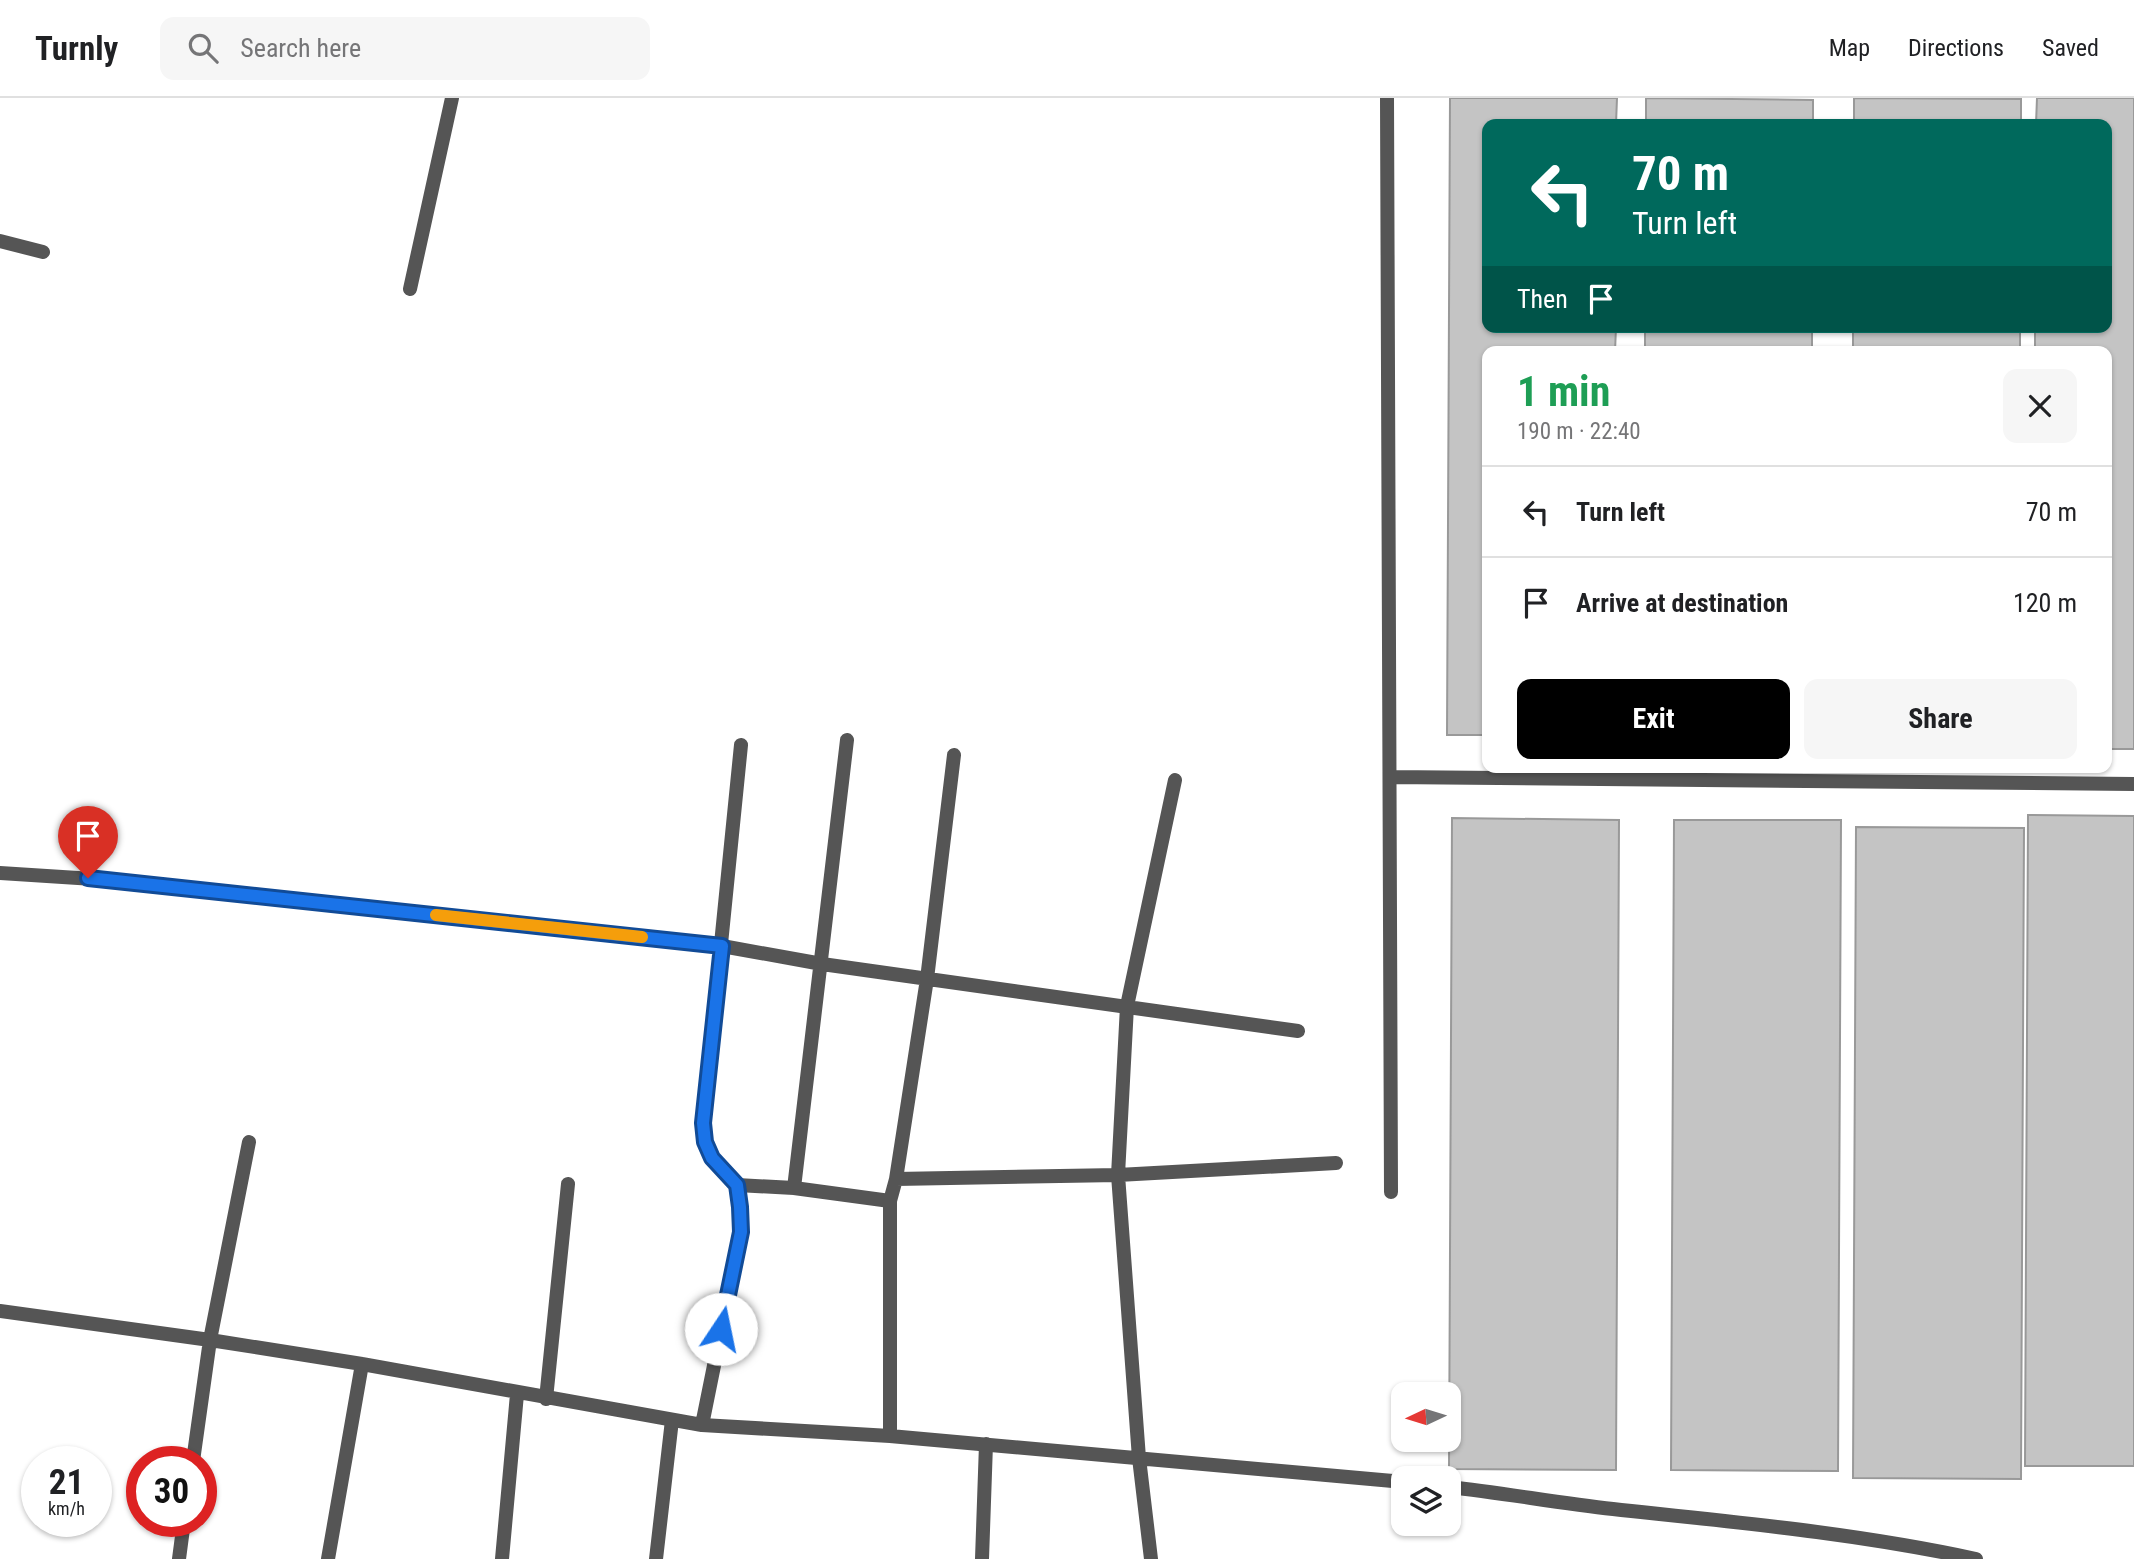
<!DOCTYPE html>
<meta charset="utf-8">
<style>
body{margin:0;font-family:"Roboto Condensed",sans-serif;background:#f6f6f6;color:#202124;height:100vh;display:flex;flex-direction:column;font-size:26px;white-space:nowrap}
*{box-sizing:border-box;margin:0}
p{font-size:23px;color:#757577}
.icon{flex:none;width:38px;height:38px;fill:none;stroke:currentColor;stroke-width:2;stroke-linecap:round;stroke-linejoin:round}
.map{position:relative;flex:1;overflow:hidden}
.panel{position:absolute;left:1482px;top:248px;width:630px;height:427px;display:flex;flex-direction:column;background:#fff;border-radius:14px;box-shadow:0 2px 5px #0004}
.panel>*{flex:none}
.banner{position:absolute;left:1482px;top:21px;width:630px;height:214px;border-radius:14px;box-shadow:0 2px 5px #0004;background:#00695c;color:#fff;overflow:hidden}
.needle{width:46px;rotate:266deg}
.buttons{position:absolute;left:1391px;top:1284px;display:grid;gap:14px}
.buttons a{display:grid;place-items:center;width:70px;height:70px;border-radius:14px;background:#fff;box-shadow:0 2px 5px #0004;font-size:35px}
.speed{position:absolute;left:21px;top:1348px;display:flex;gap:14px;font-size:35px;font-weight:700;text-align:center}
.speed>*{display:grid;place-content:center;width:91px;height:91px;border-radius:50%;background:#fff;box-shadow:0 2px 5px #0004;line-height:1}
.speed small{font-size:18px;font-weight:400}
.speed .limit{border:10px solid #d22;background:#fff;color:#111}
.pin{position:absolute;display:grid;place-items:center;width:60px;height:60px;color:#fff;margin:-72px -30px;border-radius:50% 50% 50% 0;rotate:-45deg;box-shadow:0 0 7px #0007}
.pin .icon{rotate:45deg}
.me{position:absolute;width:77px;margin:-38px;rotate:11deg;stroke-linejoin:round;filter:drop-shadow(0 0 5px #0008)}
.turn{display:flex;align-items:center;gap:24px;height:147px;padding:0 35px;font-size:32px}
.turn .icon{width:91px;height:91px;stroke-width:2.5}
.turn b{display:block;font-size:49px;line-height:60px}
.then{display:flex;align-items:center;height:66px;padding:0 35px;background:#0003;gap:14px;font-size:26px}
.round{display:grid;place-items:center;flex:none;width:74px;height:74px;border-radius:14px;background:#f6f6f6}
.head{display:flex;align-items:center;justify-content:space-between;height:119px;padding:0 35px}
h1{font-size:42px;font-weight:700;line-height:52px;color:#1e9e55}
.button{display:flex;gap:14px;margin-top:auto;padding:14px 35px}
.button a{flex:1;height:80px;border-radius:14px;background:#000;color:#fff;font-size:28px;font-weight:700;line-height:80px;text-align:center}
.button a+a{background:#f6f6f6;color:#202124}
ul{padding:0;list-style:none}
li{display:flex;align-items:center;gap:21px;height:91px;padding:0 35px;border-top:2px solid #e0e0e0}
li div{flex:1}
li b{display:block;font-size:26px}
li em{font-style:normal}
header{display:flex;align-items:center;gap:42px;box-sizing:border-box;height:98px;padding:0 35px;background:#fff;border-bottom:2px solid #e0e0e0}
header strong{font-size:33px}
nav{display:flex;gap:38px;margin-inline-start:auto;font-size:24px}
.search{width:490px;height:63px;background:#f6f6f6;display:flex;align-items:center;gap:18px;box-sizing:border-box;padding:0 24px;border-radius:14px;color:#757577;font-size:26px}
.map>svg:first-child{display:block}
.building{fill:#c4c4c4;stroke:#999;stroke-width:2}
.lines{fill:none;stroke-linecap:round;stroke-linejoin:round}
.service{stroke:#555;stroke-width:14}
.minor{stroke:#555;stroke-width:14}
.route-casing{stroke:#114b97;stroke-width:18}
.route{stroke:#1a73e8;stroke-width:12}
.slow{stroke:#f59e0b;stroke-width:12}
</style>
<header>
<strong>Turnly</strong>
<div class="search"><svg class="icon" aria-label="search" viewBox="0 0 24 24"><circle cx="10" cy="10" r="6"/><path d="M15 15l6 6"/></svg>Search here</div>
<nav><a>Map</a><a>Directions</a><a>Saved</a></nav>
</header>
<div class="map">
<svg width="2134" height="1461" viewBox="0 0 2134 1461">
<rect width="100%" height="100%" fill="#fff"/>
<path class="building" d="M1450,0h167l-1,26h-128v203h128l-1,25h-127v383h-41z
M1646,0l167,2v24h-167z
M1854,0l167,1v25h-167z
M2037,0h97v651h-27v-397h-72v-25h72v-203h-71z
M1645,229h167v25h-167z
M1853,229h167v25h-167z
M2028,717l106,1v650h-109z
M1452,720l167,2 -3,650 -167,-1z
M1674,722h167l-3,651 -167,-1z
M1856,729l168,1 -3,651 -168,-1z"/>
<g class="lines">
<path class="service" d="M1387,0l4,1094
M0,143l43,11
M410,191l42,-191
M1390,679l744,7"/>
<path class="minor" d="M0,775l109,7 613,66 100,18 476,67
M896,1081l222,-4 218,-12
M737,1087l57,3 96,13
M794,1090l53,-448
M0,1213l210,29 152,24 340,61 188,11 514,46
M546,1301l22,-215
M702,1327l39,-193 -4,-47 -25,-26 -7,-17 -2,-19 38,-378
M890,1338v-235l6,-22 31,-200 27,-224
M193,1363l17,-121 39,-198
M1449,1389c55,6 109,16 164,22 121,13 243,24 363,50
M179,1461l5,-38
M328,1461l34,-195
M502,1461l15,-165
M656,1461l16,-139
M982,1461l4,-115
M1151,1461l-12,-101 -21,-283 9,-169 48,-226"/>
</g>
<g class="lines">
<g class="route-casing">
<path id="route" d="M88,780l634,68 -19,177 2,19 7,16 25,27 3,22 1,25 -20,97"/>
</g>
<use href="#route" class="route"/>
<path class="slow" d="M436,817l206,22"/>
</g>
</svg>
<div class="buttons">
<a><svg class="needle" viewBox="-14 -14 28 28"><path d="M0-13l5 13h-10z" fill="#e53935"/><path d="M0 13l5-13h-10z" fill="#757577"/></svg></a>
<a><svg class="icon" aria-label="layers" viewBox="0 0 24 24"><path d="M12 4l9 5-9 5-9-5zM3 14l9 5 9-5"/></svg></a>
</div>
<div class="speed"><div>21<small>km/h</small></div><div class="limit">30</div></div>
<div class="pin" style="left:88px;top:780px;background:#d93025"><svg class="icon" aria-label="arrive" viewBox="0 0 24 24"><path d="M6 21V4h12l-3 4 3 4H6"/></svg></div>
<svg class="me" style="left:721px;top:1231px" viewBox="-20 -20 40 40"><circle r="19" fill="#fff"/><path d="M0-13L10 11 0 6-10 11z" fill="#1a73e8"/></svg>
<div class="banner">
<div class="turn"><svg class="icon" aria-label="left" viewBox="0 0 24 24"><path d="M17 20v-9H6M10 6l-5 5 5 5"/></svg><div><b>70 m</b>Turn left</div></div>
<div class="then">Then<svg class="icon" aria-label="arrive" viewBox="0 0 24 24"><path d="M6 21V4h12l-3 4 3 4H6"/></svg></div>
</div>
<section class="panel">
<div class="head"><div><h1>1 min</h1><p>190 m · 22:40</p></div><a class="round"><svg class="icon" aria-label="close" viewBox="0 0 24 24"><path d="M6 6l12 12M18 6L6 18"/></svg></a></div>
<ul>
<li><svg class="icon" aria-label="left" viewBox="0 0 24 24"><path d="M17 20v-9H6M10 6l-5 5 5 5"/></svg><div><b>Turn left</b></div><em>70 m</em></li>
<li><svg class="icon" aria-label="arrive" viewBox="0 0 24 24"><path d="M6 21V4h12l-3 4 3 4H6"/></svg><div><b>Arrive at destination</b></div><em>120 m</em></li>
</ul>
<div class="button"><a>Exit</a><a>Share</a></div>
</section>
</div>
